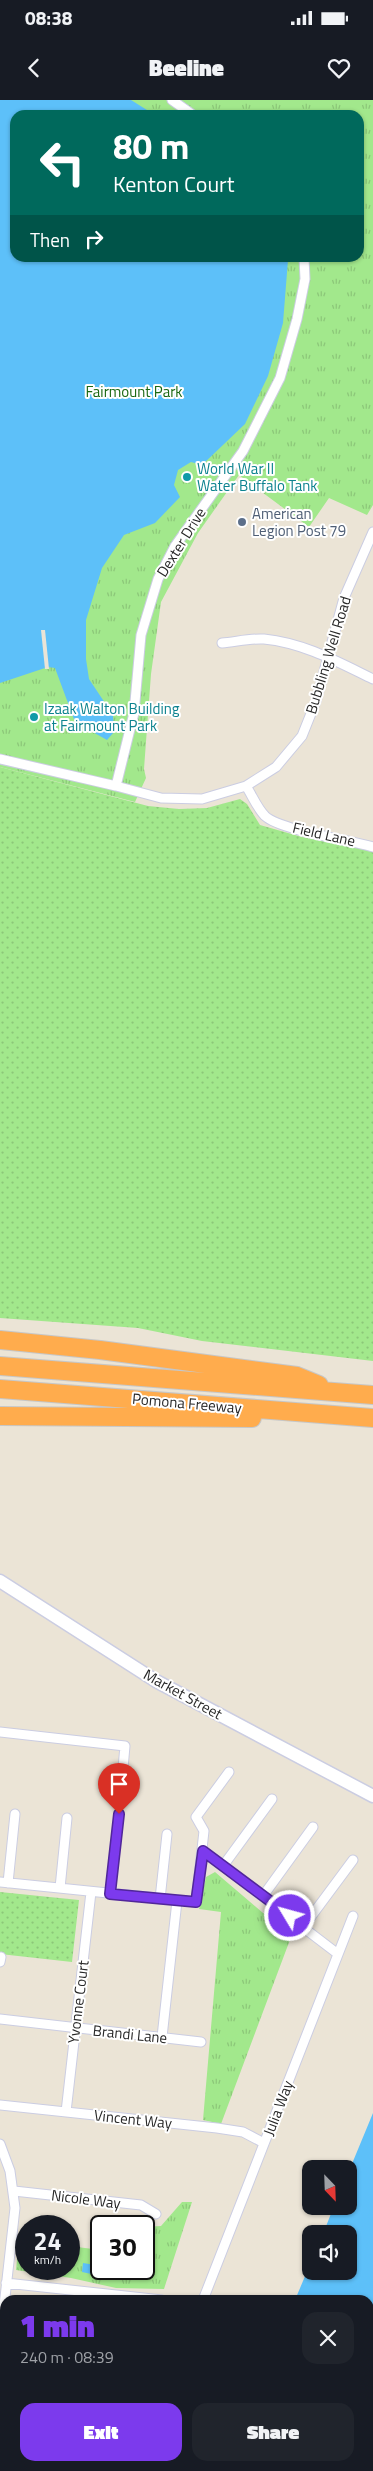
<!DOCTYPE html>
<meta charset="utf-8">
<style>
body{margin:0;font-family:"Titillium Web",sans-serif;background:#20242c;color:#f1f3f6;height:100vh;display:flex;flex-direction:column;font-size:19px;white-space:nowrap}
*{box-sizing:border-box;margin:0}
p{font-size:16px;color:#9ea1a6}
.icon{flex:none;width:28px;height:28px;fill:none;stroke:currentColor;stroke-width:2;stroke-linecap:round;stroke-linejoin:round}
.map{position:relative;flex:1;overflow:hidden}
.side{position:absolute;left:0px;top:2195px;width:374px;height:176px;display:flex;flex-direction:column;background:#171b24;border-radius:15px 15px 0 0;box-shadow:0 1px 4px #0004}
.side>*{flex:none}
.guide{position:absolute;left:10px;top:10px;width:354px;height:152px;border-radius:15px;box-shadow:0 1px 4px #0004;background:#00695c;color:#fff;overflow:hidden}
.needle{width:32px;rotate:157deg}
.fabs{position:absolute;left:302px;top:2060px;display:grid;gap:10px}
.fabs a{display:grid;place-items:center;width:55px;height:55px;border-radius:10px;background:#171b24;box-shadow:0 1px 4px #0004;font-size:25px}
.speed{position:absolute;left:15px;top:2115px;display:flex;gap:10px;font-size:25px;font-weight:700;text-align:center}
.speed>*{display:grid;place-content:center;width:65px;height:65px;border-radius:50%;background:#171b24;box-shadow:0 1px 4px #0004;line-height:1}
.speed small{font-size:12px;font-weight:400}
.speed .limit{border:2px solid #111;border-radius:8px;background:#fff;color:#111}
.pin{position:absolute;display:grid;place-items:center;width:42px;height:42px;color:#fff;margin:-51px -21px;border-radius:50% 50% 50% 0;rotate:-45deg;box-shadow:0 0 5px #0007}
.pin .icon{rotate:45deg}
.me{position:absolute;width:55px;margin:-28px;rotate:307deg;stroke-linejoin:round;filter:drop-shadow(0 0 4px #0008)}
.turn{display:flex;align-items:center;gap:18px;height:105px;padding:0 20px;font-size:22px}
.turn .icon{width:65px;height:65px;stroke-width:2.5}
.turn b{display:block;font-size:35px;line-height:42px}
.then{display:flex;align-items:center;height:48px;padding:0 20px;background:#0003;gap:10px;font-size:19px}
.round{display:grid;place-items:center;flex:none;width:52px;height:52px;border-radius:15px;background:#20242c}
.head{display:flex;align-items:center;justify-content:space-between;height:85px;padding:0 20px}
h1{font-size:30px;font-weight:800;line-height:38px;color:#7c3aed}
.action{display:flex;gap:10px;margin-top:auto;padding:10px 20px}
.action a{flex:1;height:58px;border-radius:15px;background:#7c3aed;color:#fff;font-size:20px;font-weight:800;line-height:58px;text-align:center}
.action a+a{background:#20242c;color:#f1f3f6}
.status{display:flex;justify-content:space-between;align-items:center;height:35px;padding:0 25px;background:#171b24;direction:ltr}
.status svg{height:14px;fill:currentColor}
header{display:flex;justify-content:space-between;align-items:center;height:65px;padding:0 20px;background:#171b24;font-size:22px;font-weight:800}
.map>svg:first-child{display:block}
.grass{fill:url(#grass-dots)}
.park{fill:url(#park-tufts);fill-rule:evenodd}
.water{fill:#5dc0f9}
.pier{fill:#ebe4d6}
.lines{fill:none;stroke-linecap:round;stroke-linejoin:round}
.street-casing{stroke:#cbcde2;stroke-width:11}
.secondary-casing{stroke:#cbcde2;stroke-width:15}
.highway-casing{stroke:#c7c7c7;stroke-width:20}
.street{stroke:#fff;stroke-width:9}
.secondary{stroke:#fff;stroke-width:12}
.highway{stroke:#ffac4d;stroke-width:18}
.route-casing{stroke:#51269a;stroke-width:12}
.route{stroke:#7c3aed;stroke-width:9}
.culture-dot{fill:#0f9aa8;stroke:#fff;stroke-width:2}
.service-dot{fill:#5c6f8a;stroke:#fff;stroke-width:2}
.labels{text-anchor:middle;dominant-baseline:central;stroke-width:4;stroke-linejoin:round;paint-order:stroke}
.park-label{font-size:15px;fill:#1b6812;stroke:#fff}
.culture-label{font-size:15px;fill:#0d838f;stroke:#fff;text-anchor:start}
.service-label{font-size:15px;fill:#4e5e75;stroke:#fff;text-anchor:start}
.street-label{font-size:15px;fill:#272727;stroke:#fff}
</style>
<div class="status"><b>08:38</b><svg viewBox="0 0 49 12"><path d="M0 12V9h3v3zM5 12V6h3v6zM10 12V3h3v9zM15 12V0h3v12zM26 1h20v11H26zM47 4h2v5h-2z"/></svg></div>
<header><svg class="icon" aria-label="back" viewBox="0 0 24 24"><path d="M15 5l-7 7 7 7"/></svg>Beeline<svg class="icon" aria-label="heart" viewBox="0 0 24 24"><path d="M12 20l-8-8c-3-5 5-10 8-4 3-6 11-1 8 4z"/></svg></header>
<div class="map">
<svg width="373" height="2371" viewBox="0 0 373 2371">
<defs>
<pattern id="grass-dots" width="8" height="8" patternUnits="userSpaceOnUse" patternTransform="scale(1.25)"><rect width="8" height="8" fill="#a2e88c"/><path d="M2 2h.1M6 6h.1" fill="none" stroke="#8cc779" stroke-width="1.8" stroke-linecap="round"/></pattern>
<pattern id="park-tufts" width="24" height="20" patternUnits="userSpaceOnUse" patternTransform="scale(1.25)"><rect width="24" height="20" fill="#a2e88c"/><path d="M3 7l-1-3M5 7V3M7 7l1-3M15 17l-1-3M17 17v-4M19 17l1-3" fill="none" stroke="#8cc779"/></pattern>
</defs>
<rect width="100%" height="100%" fill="#ebe4d6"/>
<path class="grass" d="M0,667l148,39 31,3 28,-1 33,-9 7,5 13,21 42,12 71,14v510l-171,-20 -64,-13 -138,-10z
M0,1792l79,8 -7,62 -72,-8z"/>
<path class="park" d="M0,0h373v405l-6,10 -38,-17 -20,29 -70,-52 -41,58 -37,69 -10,72 -7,95 2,9 -11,24 -135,-35zM15,15h344v143h-344z
M215,1772l76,65 -70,187 -18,-4 18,-208 -22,-3 7,-32z
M182,2102h10l-28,87 -48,-1 -45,-10 -55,-8 3,-30h7v29h43v-23l32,4v19h43v-42l17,-1z"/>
<path class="water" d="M0,0h131l24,15h-140v143h272l1,2 -5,63 -15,53 -23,48 -43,41 -11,-3 -13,8 -4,15 6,12 -25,26 -31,12 -22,33 -16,52v39l3,20 24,36 1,17 -7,8 -32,-18 -20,-54 -7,-1 -48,16z
M373,2013v358h-137l1,-5h132v-166h-74l16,-38v9h38v-37h-26l11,-28h15v-35z
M83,2163l18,3v10l-19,-4z"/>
<path class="pier" d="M41,530h4l4,39h-4z"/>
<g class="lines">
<g class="street-casing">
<path id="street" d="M172,0l21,15
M222,543c13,-1 29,-5 42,-4 40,4 74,23 109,40
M0,659l116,27 45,12 41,1 44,-13c6,9 11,22 19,30 15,14 84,24 108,31
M116,686l18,-73 7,-78 17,-56 17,-33 68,-95 37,-73 17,-59 8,-40 -1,-21
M246,686l30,-19 26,-31 14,-35 28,-103 29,-66
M0,1632l125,14 -5,55
M203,1751l135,103
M223,1766l49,-67
M0,1782l196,20 8,-71 -8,-14 33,-45
M8,1783l7,-69
M60,1788l7,-70
M110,1794l9,-80
M263,1796l50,-69
M160,1799l7,-65
M304,1826l49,-66
M0,1862l1,-5
M0,1919l201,23
M162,1937l15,-136
M0,2005l217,23 26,4 21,11
M66,2012l25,-220
M0,2044l10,27 5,37 -15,134
M14,2091l127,14 15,9
M6,2183l156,17
M203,2200l150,-384
M0,2264l5,1
M0,2347h5
M118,2371l2,-5"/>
</g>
<g class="secondary-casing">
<path id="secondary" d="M0,1481l156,100 217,115"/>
</g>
<g class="highway-casing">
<path id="highway" d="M0,1240l100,10 197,26 22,9
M0,1266l373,29
M0,1289l373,29
M0,1316l252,2"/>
</g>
<use href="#street" class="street"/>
<use href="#secondary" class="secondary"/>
<use href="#highway" class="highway"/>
</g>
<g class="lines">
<g class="route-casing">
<path id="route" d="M119,1714l-9,80 86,8 7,-51 87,65"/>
</g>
<use href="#route" class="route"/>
</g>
<g class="culture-dot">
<circle cx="187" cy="377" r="5"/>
<circle cx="34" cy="617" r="5"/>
</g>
<circle class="service-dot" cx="242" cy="422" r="5"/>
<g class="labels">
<g class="park-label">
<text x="134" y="291">Fairmount Park</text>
</g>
<g class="culture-label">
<text x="197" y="368">World War II<tspan x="197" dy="17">Water Buffalo Tank</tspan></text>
<text x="44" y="608">Izaak Walton Building<tspan x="44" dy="17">at Fairmount Park</tspan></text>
</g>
<g class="service-label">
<text x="252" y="413">American<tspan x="252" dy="17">Legion Post 79</tspan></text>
</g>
<g class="street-label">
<text transform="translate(181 442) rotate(-58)">Dexter Drive</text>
<text transform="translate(328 555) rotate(-73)">Bubbling Well Road</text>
<text transform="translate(324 734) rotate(13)">Field Lane</text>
<text transform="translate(187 1303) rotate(5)">Pomona Freeway</text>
<text transform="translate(183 1594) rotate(29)">Market Street</text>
<text transform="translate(78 1902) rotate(-83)">Yvonne Court</text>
<text transform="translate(130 1934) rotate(6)">Brandi Lane</text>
<text transform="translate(278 2008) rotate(-69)">Julia Way</text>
<text transform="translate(133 2019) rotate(6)">Vincent Way</text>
<text transform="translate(86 2099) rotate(7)">Nicole Way</text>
</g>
</g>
</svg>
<div class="fabs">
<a><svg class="needle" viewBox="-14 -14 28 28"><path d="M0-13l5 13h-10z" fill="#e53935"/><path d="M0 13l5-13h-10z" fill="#9ea1a6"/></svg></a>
<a><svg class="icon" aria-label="sound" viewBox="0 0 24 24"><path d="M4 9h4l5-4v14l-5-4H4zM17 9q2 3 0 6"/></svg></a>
</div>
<div class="speed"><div>24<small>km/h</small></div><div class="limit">30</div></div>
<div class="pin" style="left:119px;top:1714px;background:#d93025"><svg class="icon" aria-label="arrive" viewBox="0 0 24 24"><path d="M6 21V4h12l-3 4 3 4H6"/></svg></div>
<svg class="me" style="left:290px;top:1816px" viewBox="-20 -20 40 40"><circle r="17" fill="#7c3aed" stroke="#fff" stroke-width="3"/><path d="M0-11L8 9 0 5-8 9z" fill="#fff"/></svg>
<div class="guide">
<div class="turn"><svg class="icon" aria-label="left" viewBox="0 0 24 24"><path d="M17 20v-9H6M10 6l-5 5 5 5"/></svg><div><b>80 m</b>Kenton Court</div></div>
<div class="then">Then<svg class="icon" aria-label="right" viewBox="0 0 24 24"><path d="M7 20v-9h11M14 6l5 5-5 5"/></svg></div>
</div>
<section class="side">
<div class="head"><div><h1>1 min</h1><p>240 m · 08:39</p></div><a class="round"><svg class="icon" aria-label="close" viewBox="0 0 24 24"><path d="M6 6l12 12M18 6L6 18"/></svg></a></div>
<div class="action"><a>Exit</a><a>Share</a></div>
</section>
</div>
